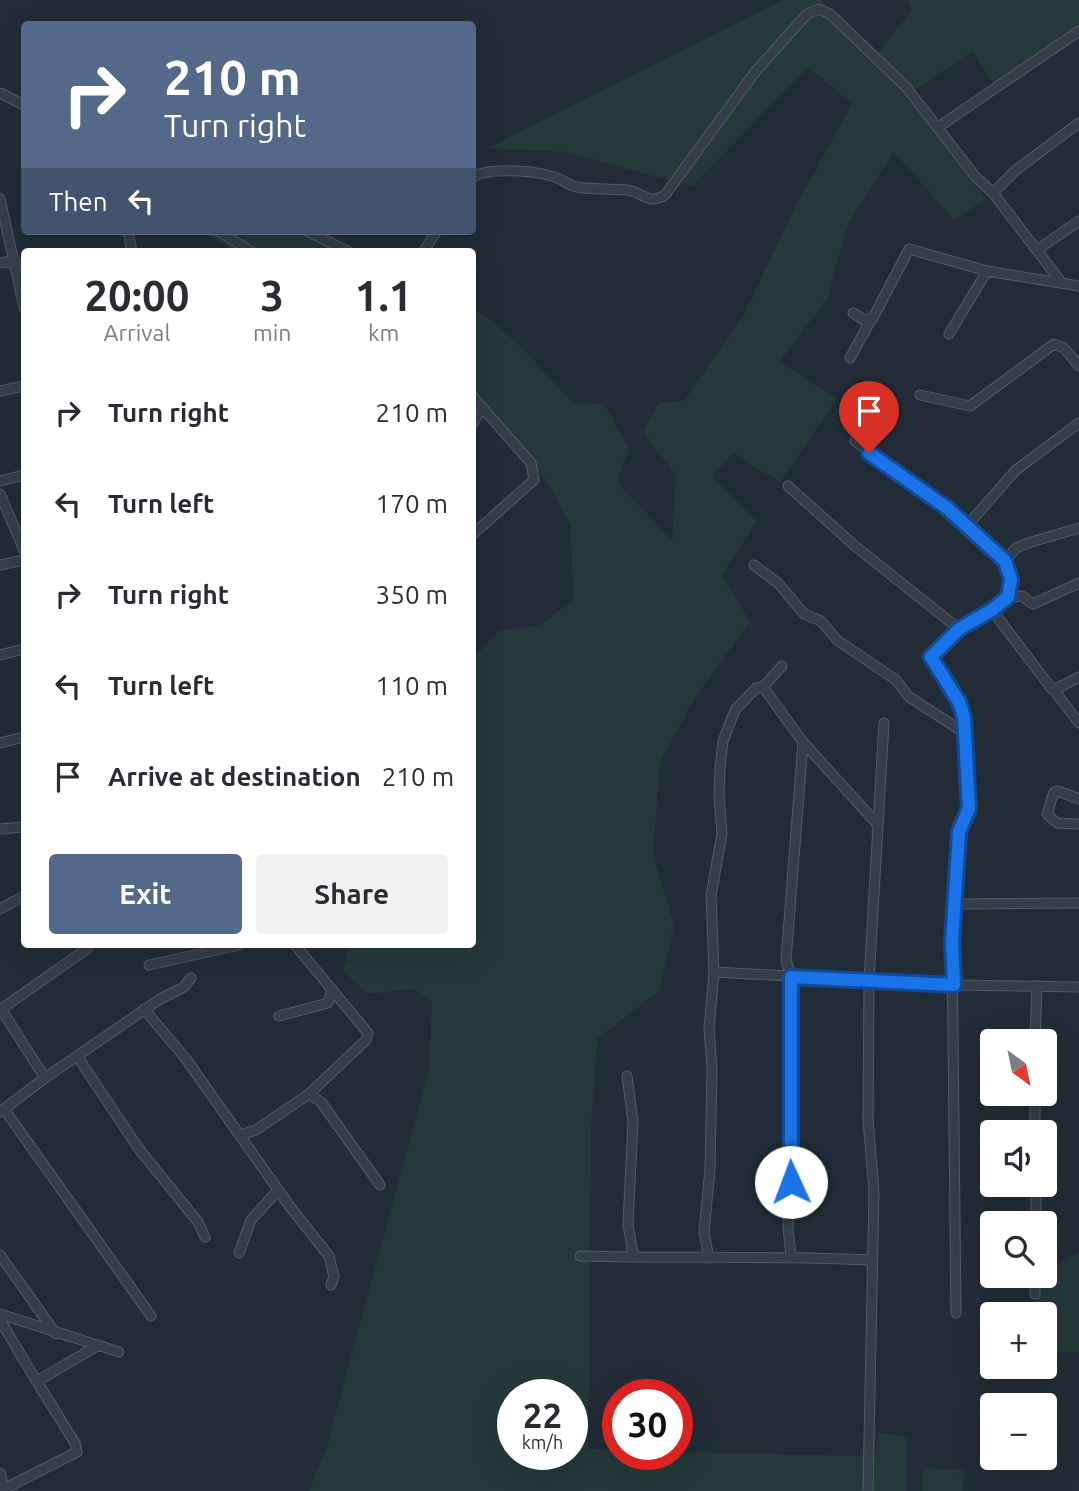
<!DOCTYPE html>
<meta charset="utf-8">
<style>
body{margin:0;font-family:Ubuntu,sans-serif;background:#f2f2f3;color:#2b2b33;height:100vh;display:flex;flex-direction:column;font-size:26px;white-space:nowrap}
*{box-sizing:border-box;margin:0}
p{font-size:23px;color:#7c7c81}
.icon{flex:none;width:38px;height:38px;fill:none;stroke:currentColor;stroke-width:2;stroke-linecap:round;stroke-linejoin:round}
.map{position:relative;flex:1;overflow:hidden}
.drawer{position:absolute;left:21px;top:248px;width:455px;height:700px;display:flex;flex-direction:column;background:#fff;border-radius:7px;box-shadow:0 7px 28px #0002}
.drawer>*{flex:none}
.banner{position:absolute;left:21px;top:21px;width:455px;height:214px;border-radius:7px;box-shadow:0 7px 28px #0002;background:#546889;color:#fff;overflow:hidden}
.needle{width:46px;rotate:147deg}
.buttons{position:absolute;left:980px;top:1029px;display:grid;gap:14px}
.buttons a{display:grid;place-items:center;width:77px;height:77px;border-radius:7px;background:#fff;box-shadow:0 7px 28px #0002;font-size:35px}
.speed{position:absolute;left:497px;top:1379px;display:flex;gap:14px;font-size:35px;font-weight:700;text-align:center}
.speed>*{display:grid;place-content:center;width:91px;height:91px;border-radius:50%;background:#fff;box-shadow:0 7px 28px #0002;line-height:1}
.speed small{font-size:18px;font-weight:400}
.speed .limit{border:10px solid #d22;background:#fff;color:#111}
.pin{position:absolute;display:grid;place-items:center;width:60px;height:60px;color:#fff;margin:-72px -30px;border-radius:50% 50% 50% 0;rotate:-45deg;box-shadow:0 0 7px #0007}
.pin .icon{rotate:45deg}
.me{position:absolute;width:77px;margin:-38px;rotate:358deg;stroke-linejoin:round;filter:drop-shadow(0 0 5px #0008)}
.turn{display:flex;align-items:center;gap:24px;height:147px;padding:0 28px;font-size:32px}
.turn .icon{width:91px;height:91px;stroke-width:2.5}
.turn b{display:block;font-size:49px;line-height:60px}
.then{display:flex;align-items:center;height:66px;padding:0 28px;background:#0003;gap:14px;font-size:26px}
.eta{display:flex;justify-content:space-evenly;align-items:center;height:119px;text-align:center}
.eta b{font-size:42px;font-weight:700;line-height:49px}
.button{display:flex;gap:14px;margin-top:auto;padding:14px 28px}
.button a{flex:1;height:80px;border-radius:7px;background:#546889;color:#fff;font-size:28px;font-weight:700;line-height:80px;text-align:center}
.button a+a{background:#f2f2f3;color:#2b2b33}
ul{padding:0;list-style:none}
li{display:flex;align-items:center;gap:21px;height:91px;padding:0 28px}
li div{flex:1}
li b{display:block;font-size:26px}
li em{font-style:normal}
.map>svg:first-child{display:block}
.green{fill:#253939;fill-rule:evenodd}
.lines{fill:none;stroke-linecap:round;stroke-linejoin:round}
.minor-casing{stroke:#535b66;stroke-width:11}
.minor{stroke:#353d48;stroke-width:9}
.route-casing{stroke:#114b97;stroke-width:18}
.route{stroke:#1a73e8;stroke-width:12}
</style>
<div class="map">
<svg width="1079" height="1491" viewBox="0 0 1079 1491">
<rect width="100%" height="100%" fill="#222c37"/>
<path class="green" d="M783,0h38l51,61 40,-51 -5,-10h172v27l-84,59 -22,-34 -58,38 26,49 45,60 -32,21 -60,-68 -47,74 -20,73 -47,62 57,38 -57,83 -47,-29 -21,24 45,43 -35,55 28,47 -54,74 -36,66 -7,92 21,72 -15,65 -62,48 -6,92 -3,318 30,1v4h59v-2l186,4 13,-2 2,-22 29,5 -1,54h-597l18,-45 102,-376 3,-68 -19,-13 -45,5 -25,-23 6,-26h123l1,-286 25,-28 42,-6 33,-25 -2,-75 -27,-48 -71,-70v-98c38,22 70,62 100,94l31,1 25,44 -12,34 55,58 4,-64 -33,-44 16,-29 26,-3 59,-86 51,-107 57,-103 -43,-37 -117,119 -128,-34 -76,-4zM513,1395h59v59h-59z
M200,231h108l50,21h-121z
M1079,1253v99l-34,-1v-37h-46l35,-7c7,-30 17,-41 45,-54z
M923,1468l41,2 -1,21h-41z"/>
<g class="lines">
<g class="minor-casing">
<path id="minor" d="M0,93l24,12
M937,128l142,-97
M472,178c14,-12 68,-7 85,0 7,3 12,7 20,9 16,3 32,1 49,3 17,1 21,16 39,5l90,-123 52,-58 12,-5 11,5 76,73 69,89 18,17
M0,199l24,108
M128,231l4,21
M218,231l34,21
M307,231l42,21
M1037,250l42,-29
M423,252l14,-21
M0,263l15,-2
M1061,282l-68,-89 23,-23 63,-47
M853,313l11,7 9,-2 36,-69 78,22 92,15
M949,334l38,-63
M850,358l21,-38
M0,391l24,-5
M920,395l50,11 84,-62 10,4 15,18
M472,396l59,67 3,17 -62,55
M472,424l10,-16
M855,441l92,67 58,53
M0,481l24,-6
M788,486l67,60 104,83
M0,494l24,56
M966,527l50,-57 63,-47
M0,565l24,-5
M754,565l25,19 25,30 17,7 16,19 59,40 13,17 53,34 7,77 -10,24 -7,110 4,371
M1008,597l14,-1 11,8 46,-21
M992,610l59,78 3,2 25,-13
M0,655l24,-6
M763,687l40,55 75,83
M1054,690l25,33
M962,731l1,-21 -30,-48v-10l26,-23 33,-19 16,-13 3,-12 -6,-24 11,-13 12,-5 51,-15
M0,743l24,-6
M1079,799l-21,-8 -4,1 -7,22 10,9 22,1
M0,829l24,-2
M953,904l126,-1
M0,909l24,-13
M295,945l73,88 -2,7 -57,54
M149,965l90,-20
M714,972l240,13 125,2
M144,1009l42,50 105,149 38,48 5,21 -3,8
M0,1010l88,-62
M279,1016l49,-13 4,-13
M1035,1041l2,-55
M77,1056l62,93 59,73 7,15
M627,1076l6,46 -5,102 5,31
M45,1078l115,-79 24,-12 7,-9
M1035,1094v38
M4,1109l147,207
M0,1112l45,-34 -44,-69
M240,1135l16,-5 53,-36 12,8 59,83
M1036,1223v-38
M239,1253l12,-33 27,-30
M0,1255l56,79
M580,1256c97,3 194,-1 291,4
M791,1256l-3,-28 3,-251 -5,-17 17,-218
M709,1258l-5,-26 6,-63 2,-101 -3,-39 5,-57 -3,-77 11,-61 -3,-38 1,-28 3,-27 12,-31 21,-22 7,-1 19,-21
M1035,1294v-18
M0,1314l119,38
M0,1320l34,57 5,3 58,-34
M0,1473l5,18
M6,1488l71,-36 -2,-9 -41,-66
M868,1491l6,-300 -6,-71 1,-140 15,-257"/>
</g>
<use href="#minor" class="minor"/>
</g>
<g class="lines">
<g class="route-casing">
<path id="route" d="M791,1182v-205l163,8 -2,-43 6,-93 1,-17 10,-24 -5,-91 -5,-15 -28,-45 28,-28 33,-19 16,-13 3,-18 -6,-18 -58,-53 -78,-55"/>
</g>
<use href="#route" class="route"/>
</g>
</svg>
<div class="buttons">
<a><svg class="needle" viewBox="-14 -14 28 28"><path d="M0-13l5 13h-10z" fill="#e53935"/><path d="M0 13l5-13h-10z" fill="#7c7c81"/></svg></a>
<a><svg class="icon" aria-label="sound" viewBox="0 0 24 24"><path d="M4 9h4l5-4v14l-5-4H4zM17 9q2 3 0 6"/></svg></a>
<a><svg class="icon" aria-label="search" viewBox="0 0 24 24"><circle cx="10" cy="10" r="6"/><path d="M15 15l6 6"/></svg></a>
<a>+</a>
<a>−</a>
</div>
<div class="speed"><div>22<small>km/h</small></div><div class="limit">30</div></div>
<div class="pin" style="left:869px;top:453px;background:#d93025"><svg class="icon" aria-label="arrive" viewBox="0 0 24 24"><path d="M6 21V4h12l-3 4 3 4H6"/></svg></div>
<svg class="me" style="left:791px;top:1182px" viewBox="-20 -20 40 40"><circle r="19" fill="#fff"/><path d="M0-13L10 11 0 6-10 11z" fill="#1a73e8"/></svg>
<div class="banner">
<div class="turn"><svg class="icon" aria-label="right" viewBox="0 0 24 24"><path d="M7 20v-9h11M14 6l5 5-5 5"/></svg><div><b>210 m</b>Turn right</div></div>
<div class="then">Then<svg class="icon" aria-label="left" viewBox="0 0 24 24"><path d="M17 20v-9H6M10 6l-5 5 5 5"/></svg></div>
</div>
<section class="drawer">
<div class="eta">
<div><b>20:00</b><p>Arrival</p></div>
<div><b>3</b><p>min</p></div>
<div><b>1.1</b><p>km</p></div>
</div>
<ul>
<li><svg class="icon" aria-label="right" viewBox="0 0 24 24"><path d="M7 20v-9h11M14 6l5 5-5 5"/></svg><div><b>Turn right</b></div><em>210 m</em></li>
<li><svg class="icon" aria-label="left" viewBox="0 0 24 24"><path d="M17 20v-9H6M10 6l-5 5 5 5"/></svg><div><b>Turn left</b></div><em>170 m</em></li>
<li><svg class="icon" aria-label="right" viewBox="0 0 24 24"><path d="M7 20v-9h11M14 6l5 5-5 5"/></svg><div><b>Turn right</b></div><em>350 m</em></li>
<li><svg class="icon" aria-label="left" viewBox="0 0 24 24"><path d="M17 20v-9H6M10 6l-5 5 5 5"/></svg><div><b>Turn left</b></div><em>110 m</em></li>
<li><svg class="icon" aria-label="arrive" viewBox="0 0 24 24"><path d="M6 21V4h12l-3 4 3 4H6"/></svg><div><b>Arrive at destination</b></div><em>210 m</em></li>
</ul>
<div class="button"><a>Exit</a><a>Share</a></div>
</section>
</div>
